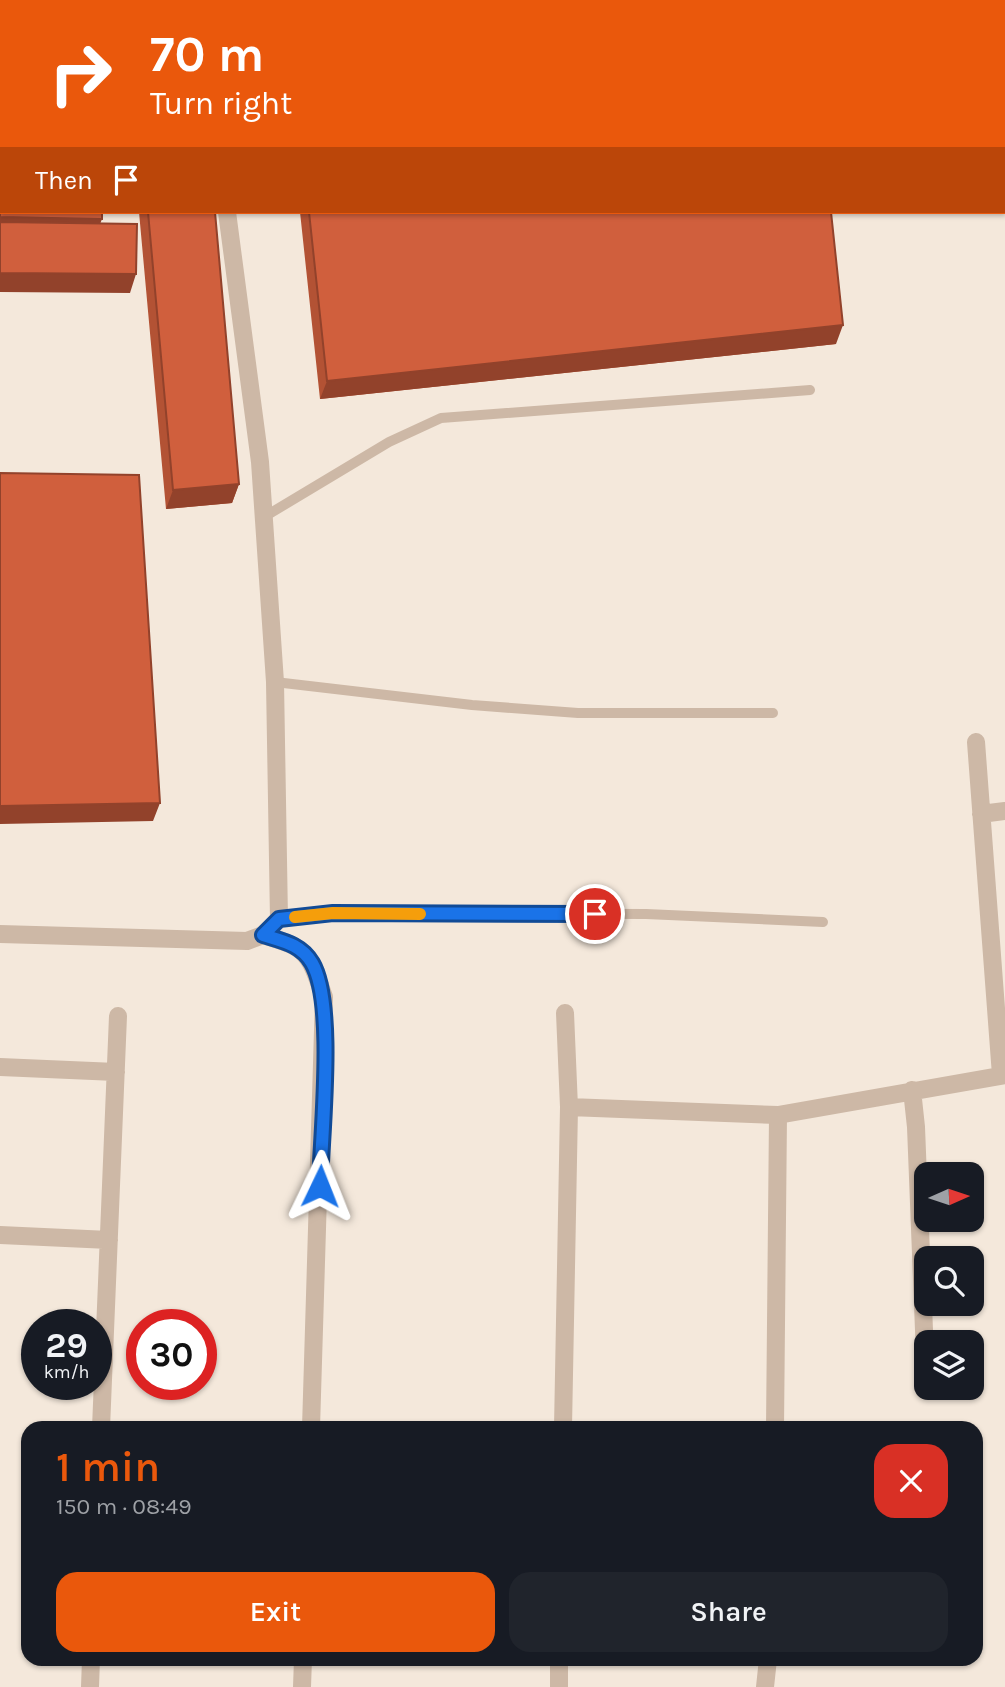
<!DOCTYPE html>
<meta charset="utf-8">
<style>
body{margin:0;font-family:Karla,sans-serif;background:#20242c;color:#f1f3f6;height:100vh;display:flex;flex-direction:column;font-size:26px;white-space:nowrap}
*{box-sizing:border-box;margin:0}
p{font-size:23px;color:#9ea1a6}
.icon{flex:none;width:38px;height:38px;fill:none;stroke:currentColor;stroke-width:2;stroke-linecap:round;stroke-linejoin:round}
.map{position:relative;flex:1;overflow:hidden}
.details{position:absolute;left:21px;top:1421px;width:962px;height:245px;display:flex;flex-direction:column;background:#171b24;border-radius:21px;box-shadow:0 2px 5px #0004}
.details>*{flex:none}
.hud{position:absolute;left:0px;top:0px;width:1006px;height:214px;box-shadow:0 2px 5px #0004;background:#ea580c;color:#fff;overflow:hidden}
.needle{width:46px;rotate:87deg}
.tools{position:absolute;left:914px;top:1162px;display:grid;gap:14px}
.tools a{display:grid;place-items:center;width:70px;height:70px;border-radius:14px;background:#171b24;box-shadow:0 2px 5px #0004;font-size:35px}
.speed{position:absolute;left:21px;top:1309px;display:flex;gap:14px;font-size:35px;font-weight:700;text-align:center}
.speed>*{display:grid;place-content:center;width:91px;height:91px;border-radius:50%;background:#171b24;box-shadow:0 2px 5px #0004;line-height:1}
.speed small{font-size:18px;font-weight:400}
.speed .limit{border:10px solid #d22;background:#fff;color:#111}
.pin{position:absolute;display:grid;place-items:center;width:60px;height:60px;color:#fff;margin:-30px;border:4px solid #fff;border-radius:50%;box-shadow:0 2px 7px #0007}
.me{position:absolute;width:77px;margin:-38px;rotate:2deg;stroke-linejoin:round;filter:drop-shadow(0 0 5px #0008)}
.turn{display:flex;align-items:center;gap:24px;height:147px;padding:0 35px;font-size:32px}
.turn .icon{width:91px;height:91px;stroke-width:2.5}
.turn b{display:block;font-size:49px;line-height:60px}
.then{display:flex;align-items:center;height:66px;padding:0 35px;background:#0003;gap:14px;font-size:26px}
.round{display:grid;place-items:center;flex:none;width:74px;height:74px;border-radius:21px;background:#20242c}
.overview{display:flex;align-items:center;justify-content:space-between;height:119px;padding:0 35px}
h1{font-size:42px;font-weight:600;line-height:52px;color:#ea580c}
.cta{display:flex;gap:14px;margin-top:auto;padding:14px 35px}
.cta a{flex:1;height:80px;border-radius:21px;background:#ea580c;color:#fff;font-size:28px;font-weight:600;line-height:80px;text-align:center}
.cta a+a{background:#20242c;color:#f1f3f6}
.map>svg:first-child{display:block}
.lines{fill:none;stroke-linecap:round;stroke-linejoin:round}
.lane{stroke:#cdb8a6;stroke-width:10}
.street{stroke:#cdb8a6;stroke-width:18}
.wall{fill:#b35234}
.shaded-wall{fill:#92422b}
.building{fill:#d05f3d;stroke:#92422b;stroke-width:2}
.route-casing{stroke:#114b97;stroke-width:18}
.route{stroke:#1a73e8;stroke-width:12}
.slow{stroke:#f59e0b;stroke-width:12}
</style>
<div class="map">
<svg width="1005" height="1687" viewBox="0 0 1005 1687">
<rect width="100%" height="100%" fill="#f4e8db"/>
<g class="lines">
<path class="lane" d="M295,0v2
M804,2l14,-2
M264,517l125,-75 52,-24 369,-28
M275,682l197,23 106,8h195
M279,919l54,-6 313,1 177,8"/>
<path class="street" d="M202,0l1,2
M976,742l25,333
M981,814l24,-3
M0,934l247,7 16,-6 16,-16 -4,-237 -15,-220 -33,-250
M263,935c45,13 46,18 61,62l-13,431
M0,1067l116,5
M912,1090l4,37 10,254
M569,1107l209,8 227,-40
M0,1235l109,5
M101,1428l17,-412
M563,1428l6,-321 -4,-94
M775,1428l3,-313
M90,1687l1,-28
M302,1687l1,-28
M559,1687v-28
M765,1687l3,-28"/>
</g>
<path class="wall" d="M139,212h76l24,272 -7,19 -66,6z
M300,212h531l5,132 -516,55z"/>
<path class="shaded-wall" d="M358,0h146l-14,2h-146z
M0,148h2v19h-2z
M0,217l102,2 -7,18 -95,-1z
M0,273l136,1 -6,19 -130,-1z
M843,325l-7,19 -516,55 7,-18z
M239,484l-7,19 -66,6 7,-19z
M160,803l-7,18 -153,3v-18z"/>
<path class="building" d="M0,0h71v2h-69v28h-2z
M87,0h87v2h-87z
M337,0h21l-14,2h-6z
M0,38h2v52h-2z
M0,97h2v51h-2z
M0,165h2v47h100v7l-102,-2z
M148,212h67l24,272 -66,6z
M309,212h522l12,113 -516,56z
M0,222l137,2 -1,50 -136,-1z
M0,473l139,2 21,328 -160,3z"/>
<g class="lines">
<g class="route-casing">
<path id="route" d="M320,1186c1,-51 16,-182 -8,-223 -11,-19 -30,-22 -49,-28l16,-16 54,-6 262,1"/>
</g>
<use href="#route" class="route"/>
<path class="slow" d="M295,917l38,-4 87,1"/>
</g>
</svg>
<div class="tools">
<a><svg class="needle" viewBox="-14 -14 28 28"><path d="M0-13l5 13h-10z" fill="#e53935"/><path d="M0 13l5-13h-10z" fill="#9ea1a6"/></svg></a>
<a><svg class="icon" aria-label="search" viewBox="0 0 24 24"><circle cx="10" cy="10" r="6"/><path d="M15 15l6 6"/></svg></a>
<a><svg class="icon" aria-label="layers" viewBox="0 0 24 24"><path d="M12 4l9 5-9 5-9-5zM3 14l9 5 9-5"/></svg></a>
</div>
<div class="speed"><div>29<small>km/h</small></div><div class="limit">30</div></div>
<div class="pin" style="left:595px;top:914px;background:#d93025"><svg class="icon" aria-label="arrive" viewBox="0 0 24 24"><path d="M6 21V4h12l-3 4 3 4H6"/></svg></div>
<svg class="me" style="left:320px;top:1186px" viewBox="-20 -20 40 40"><path d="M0-17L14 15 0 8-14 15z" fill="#1a73e8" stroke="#fff" stroke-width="4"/></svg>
<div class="hud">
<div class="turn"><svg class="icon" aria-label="right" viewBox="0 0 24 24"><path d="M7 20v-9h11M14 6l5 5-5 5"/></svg><div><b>70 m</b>Turn right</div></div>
<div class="then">Then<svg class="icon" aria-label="arrive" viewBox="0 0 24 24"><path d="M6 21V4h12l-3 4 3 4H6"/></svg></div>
</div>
<section class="details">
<div class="overview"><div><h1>1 min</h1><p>150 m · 08:49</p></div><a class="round" style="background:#d93025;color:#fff"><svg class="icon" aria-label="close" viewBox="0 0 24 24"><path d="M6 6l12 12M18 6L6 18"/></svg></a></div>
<div class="cta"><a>Exit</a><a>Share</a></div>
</section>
</div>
